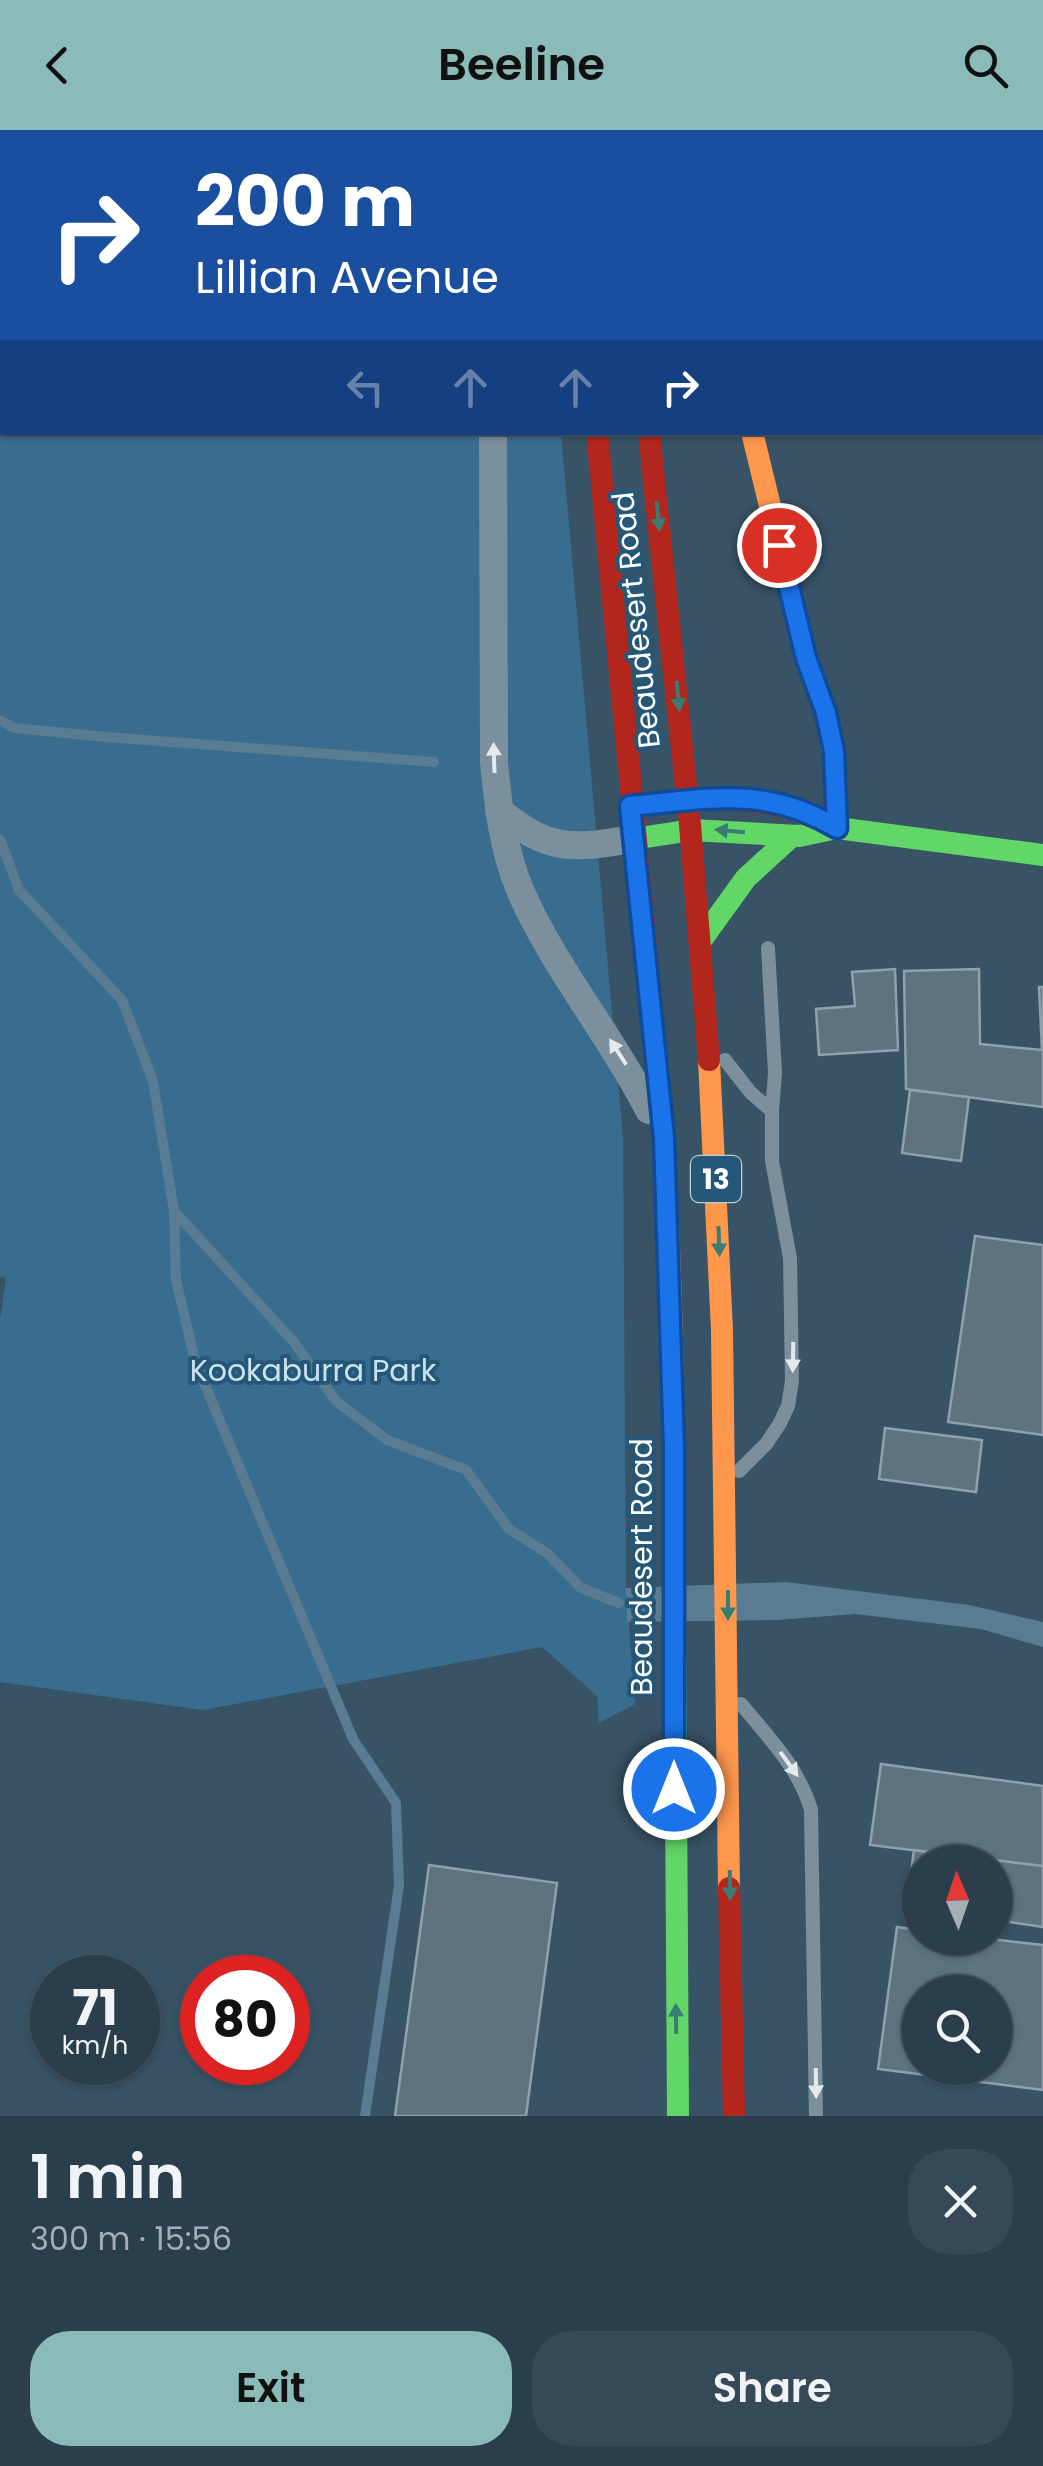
<!DOCTYPE html>
<meta charset="utf-8">
<style>
body{margin:0;font-family:Poppins,sans-serif;background:#364956;color:#f1f3f6;height:100vh;display:flex;flex-direction:column;font-size:38px;white-space:nowrap}
*{box-sizing:border-box;margin:0}
p{font-size:32px;color:#a5aeb5}
.icon{flex:none;width:55px;height:55px;fill:none;stroke:currentColor;stroke-width:2;stroke-linecap:round;stroke-linejoin:round}
.map{position:relative;height:1986px;overflow:hidden}
.drawer{display:flex;flex-direction:column;background:#2a3e4c;flex:1}
.drawer>*{flex:none}
.banner{position:absolute;left:0px;top:0px;width:1045px;height:305px;box-shadow:0 2px 8px #0004,0 0 0 2px #465764;background:#1a4fa0;color:#fff;overflow:hidden}
.needle{width:65px;rotate:358deg}
.buttons{position:absolute;left:902px;top:1715px;display:grid;gap:20px}
.buttons a{display:grid;place-items:center;width:110px;height:110px;border-radius:50%;background:#2a3e4c;box-shadow:0 2px 8px #0004,0 0 0 2px #465764;font-size:50px}
.speed{position:absolute;left:30px;top:1825px;display:flex;gap:20px;font-size:50px;font-weight:700;text-align:center}
.speed>*{display:grid;place-content:center;width:130px;height:130px;border-radius:50%;background:#2a3e4c;box-shadow:0 2px 8px #0004,0 0 0 2px #465764;line-height:1}
.speed small{font-size:25px;font-weight:400}
.speed .limit{border:15px solid #d22;background:#fff;color:#111}
.pin{position:absolute;display:grid;place-items:center;width:85px;height:85px;color:#fff;margin:-42px;border:5px solid #fff;border-radius:50%;box-shadow:0 2px 10px #0007}
.me{position:absolute;width:110px;margin:-55px;rotate:0deg;stroke-linejoin:round;filter:drop-shadow(0 0 8px #0008)}
.turn{display:flex;align-items:center;gap:35px;height:210px;padding:0 30px;font-size:45px}
.turn .icon{width:130px;height:130px;stroke-width:2.5}
.turn b{display:block;font-size:70px;line-height:85px}
.lanes{display:flex;align-items:center;height:95px;padding:0 30px;background:#0003;justify-content:center;gap:50px;direction:ltr}
.lanes .off{opacity:.35}
.round{display:grid;place-items:center;flex:none;width:105px;height:105px;border-radius:40px;background:#364956}
.overview{display:flex;align-items:center;justify-content:space-between;height:170px;padding:0 30px}
h1{font-size:60px;font-weight:600;line-height:75px}
.button{display:flex;gap:20px;margin-top:auto;padding:20px 30px}
.button a{flex:1;height:115px;border-radius:40px;background:#8bbbb9;color:#111;font-size:40px;font-weight:600;line-height:115px;text-align:center}
.button a+a{background:#364956;color:#f1f3f6}
header{display:flex;justify-content:space-between;align-items:center;height:130px;padding:0 30px;background:#8bbbb9;color:#111;font-size:45px;font-weight:600}
.map>svg:first-child{display:block}
.green{fill:#396d8f}
.water{fill:#597c92}
.lines{fill:none;stroke-linecap:round;stroke-linejoin:round}
.stream{stroke:#597c92;stroke-width:10}
.building{fill:#5e7380;stroke:#8fa1ac;stroke-width:2.5;fill-rule:evenodd}
.lane{stroke:#7c8f9c;stroke-width:14}
.street{stroke:#7c8f9c;stroke-width:28}
.fast{stroke:#63d668;stroke-width:22}
.slow{stroke:#ff974d;stroke-width:22}
.jam{stroke:#b3261e;stroke-width:22}
.oneway{fill:#387d73}
.oneway2{fill:#e5e9eb}
.route-casing{stroke:#114b97;stroke-width:25}
.route{stroke:#1a73e8;stroke-width:18}
.labels{text-anchor:middle;dominant-baseline:central;stroke-width:8;stroke-linejoin:round;paint-order:stroke}
.shield{fill:#255778;stroke:#becdd6;stroke-width:2.5}
.shield-label{font-size:28px;font-weight:bold;fill:#fff}
.street-label{font-size:30px;fill:#fff;stroke:#255778}
.park-label{font-size:30px;fill:#cae3f3;stroke:#255778}
</style>
<header><svg class="icon" aria-label="back" viewBox="0 0 24 24"><path d="M15 5l-7 7 7 7"/></svg>Beeline<svg class="icon" aria-label="search" viewBox="0 0 24 24"><circle cx="10" cy="10" r="6"/><path d="M15 15l6 6"/></svg></header>
<div class="map">
<svg width="1043" height="1986" viewBox="0 0 1043 1986">
<rect width="100%" height="100%" fill="#385365"/>
<path class="green" d="M0,0h534l1,2h-533v300l559,1 62,705 3,450 9,116 -36,19 -2,-27 -55,-49 -339,63 -203,-28v-363l6,-41 -6,-1z"/>
<path class="water" d="M786,1452l183,23 74,17v25l-62,-18 -126,-15 -78,6 -150,2 -1,-34z"/>
<g class="lines">
<path class="stream" d="M0,590l14,8 92,9 328,25
M0,709l19,51 103,110 31,81 21,130 119,130 43,60 51,39 79,30 43,59 38,24 34,35 38,15
M174,1081l2,69 19,81 158,378 43,64 3,82 -34,231"/>
</g>
<path class="building" d="M895,839l3,81 -79,5 -3,-46 39,-3 -3,-34z
M979,839l1,75 62,6 -3,-63h4v120l-137,-18 -2,-118z
M910,960l59,7 -8,64 -59,-8z
M975,1106l68,9v190l-95,-13z
M885,1298l97,12 -6,52 -97,-13z
M881,1634l162,22v80l-173,-21z
M914,1720l129,16v61l-48,-7v-58h-75v49l-14,-2z
M429,1735l128,18 -31,233h-131z
M897,1797l23,3v8h61l62,7v145l-165,-21zM920,1862h75v76h-75z"/>
<g class="lines">
<path class="lane" d="M768,818l7,125 -3,38
M725,930l26,33 21,18v50l18,97 2,123 -4,25 -8,17 -13,20 -28,28
M741,1574c28,34 58,64 70,106l5,306"/>
<path class="street" d="M494,2v-2
M493,302l1,330c4,43 9,87 26,128 34,78 91,145 129,220
M499,681c51,41 72,38 134,28"/>
<path class="fast" d="M570,0v2
M614,0l1,2
M633,709l59,-9 107,6 38,-8 206,27
M702,809l44,-61 46,-42
M675,1492l3,494"/>
<path class="slow" d="M752,302l55,226 19,55 10,57 1,58
M656,920c18,190 18,382 19,572
M709,930l13,270 7,558"/>
<path class="jam" d="M699,0v2
M597,302l59,618
M649,302l41,393 19,235
M630,676c78,-8 135,-16 207,22
M729,1758l5,228"/>
</g>
<defs><path id="oneway-solid" d="M-6-.8H1V-3.2L6.5 0L1 3.2V.8H-6Z" transform="scale(2.5)"/></defs>
<g class="oneway">
<use href="#oneway-solid" transform="translate(658 386) rotate(84)"/>
<use href="#oneway-solid" transform="translate(678 566) rotate(84)"/>
<use href="#oneway-solid" transform="translate(730 701) rotate(-175)"/>
<use href="#oneway-solid" transform="translate(719 1111) rotate(88)"/>
<use href="#oneway-solid" transform="translate(728 1475) rotate(90)"/>
<use href="#oneway-solid" transform="translate(730 1755) rotate(89)"/>
<use href="#oneway-solid" transform="translate(676 1889) rotate(-91)"/>
</g>
<g class="oneway2">
<use href="#oneway-solid" transform="translate(494 628) rotate(-92)"/>
<use href="#oneway-solid" transform="translate(618 922) rotate(-123)"/>
<use href="#oneway-solid" transform="translate(793 1227) rotate(91)"/>
<use href="#oneway-solid" transform="translate(789 1634) rotate(54)"/>
<use href="#oneway-solid" transform="translate(816 1953) rotate(89)"/>
</g>
<g class="lines">
<g class="route-casing">
<path id="route" d="M674,1659v-341l-10,-310 -34,-332c79,-7 135,-21 207,22l-3,-77 -8,-38 -20,-55 -27,-113"/>
</g>
<use href="#route" class="route"/>
</g>
<g class="labels">
<rect class="shield" x="691" y="1026" width="50" height="46" rx="8"/>
<g class="shield-label">
<text x="716" y="1049">13</text>
</g>
<g class="street-label">
<text transform="translate(636 490) rotate(-96)">Beaudesert Road</text>
<text transform="translate(641 1437) rotate(-90)">Beaudesert Road</text>
</g>
<g class="park-label">
<text x="313" y="1240">Kookaburra Park</text>
</g>
</g>
</svg>
<div class="buttons">
<a><svg class="needle" viewBox="-14 -14 28 28"><path d="M0-13l5 13h-10z" fill="#e53935"/><path d="M0 13l5-13h-10z" fill="#a5aeb5"/></svg></a>
<a><svg class="icon" aria-label="search" viewBox="0 0 24 24"><circle cx="10" cy="10" r="6"/><path d="M15 15l6 6"/></svg></a>
</div>
<div class="speed"><div>71<small>km/h</small></div><div class="limit">80</div></div>
<div class="pin" style="left:779px;top:415px;background:#d93025"><svg class="icon" aria-label="arrive" viewBox="0 0 24 24"><path d="M6 21V4h12l-3 4 3 4H6"/></svg></div>
<svg class="me" style="left:674px;top:1659px" viewBox="-20 -20 40 40"><circle r="17" fill="#1a73e8" stroke="#fff" stroke-width="3"/><path d="M0-11L8 9 0 5-8 9z" fill="#fff"/></svg>
<div class="banner">
<div class="turn"><svg class="icon" aria-label="right" viewBox="0 0 24 24"><path d="M7 20v-9h11M14 6l5 5-5 5"/></svg><div><b>200 m</b>Lillian Avenue</div></div>
<div class="lanes"><svg class="icon off" aria-label="left" viewBox="0 0 24 24"><path d="M17 20v-9H6M10 6l-5 5 5 5"/></svg><svg class="icon off" aria-label="ahead" viewBox="0 0 24 24"><path d="M12 20V5M6 11l6-6 6 6"/></svg><svg class="icon off" aria-label="ahead" viewBox="0 0 24 24"><path d="M12 20V5M6 11l6-6 6 6"/></svg><svg class="icon" aria-label="right" viewBox="0 0 24 24"><path d="M7 20v-9h11M14 6l5 5-5 5"/></svg></div>
</div>
</div>
<section class="drawer">
<div class="overview"><div><h1>1 min</h1><p>300 m · 15:56</p></div><a class="round"><svg class="icon" aria-label="close" viewBox="0 0 24 24"><path d="M6 6l12 12M18 6L6 18"/></svg></a></div>
<div class="button"><a>Exit</a><a>Share</a></div>
</section>
